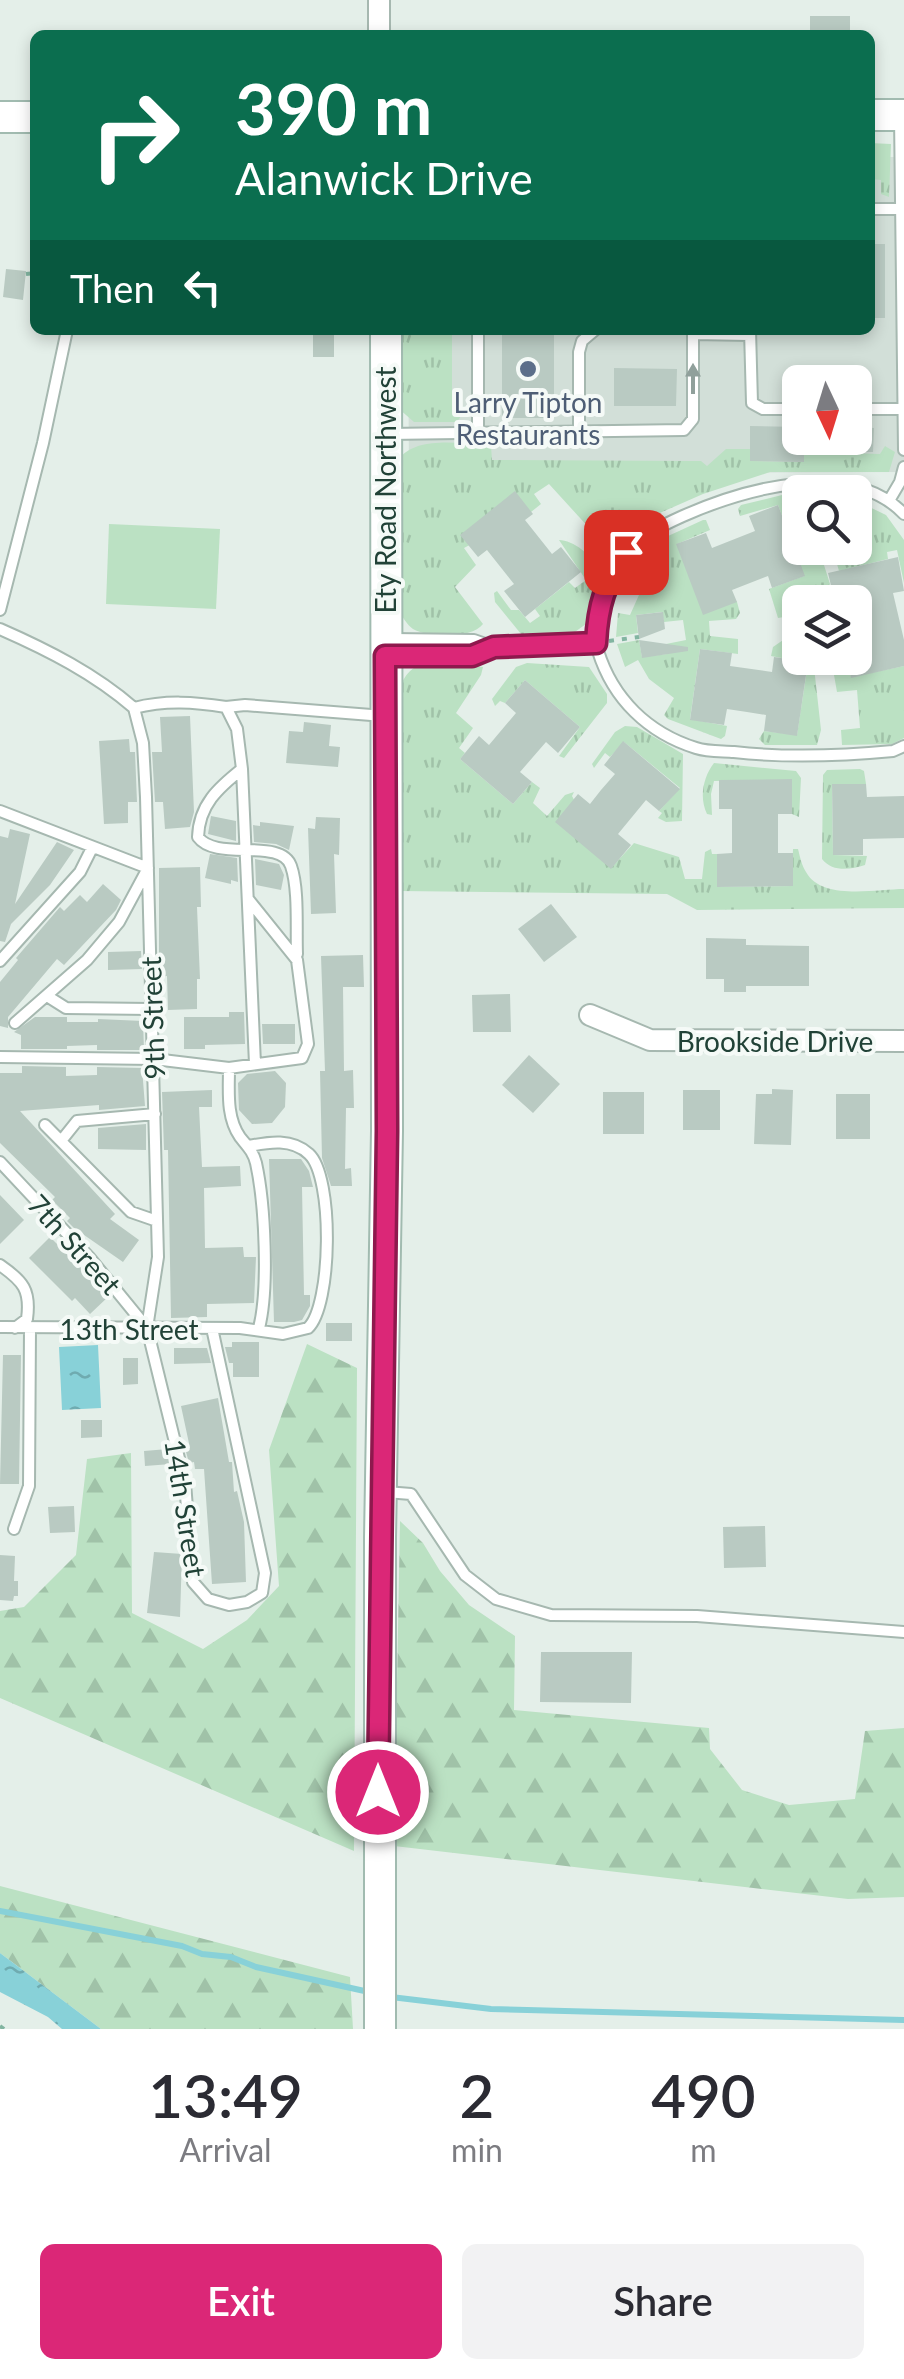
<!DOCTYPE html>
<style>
body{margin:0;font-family:Lato,sans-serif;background:#f2f2f3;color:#2b2b33;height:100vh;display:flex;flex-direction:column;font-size:38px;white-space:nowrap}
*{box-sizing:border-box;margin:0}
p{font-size:32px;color:#7c7c81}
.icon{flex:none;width:55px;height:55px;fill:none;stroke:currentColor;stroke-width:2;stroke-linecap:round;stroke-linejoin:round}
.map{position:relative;height:2029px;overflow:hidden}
.side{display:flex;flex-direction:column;background:#fff;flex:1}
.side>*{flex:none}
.guide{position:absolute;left:30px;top:30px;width:845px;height:305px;border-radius:15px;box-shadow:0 5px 15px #0003;background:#0b6e4f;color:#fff;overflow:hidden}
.needle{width:65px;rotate:176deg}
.tools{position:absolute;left:782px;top:365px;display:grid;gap:20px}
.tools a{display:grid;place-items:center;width:90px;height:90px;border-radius:15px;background:#fff;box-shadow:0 5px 15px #0003;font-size:50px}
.pin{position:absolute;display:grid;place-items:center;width:85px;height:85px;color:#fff;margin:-42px;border-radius:20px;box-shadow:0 5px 15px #0006}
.me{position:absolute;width:110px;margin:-55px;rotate:0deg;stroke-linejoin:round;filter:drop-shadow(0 0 8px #0008)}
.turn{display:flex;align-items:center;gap:35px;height:210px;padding:0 40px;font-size:45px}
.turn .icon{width:130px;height:130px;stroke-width:2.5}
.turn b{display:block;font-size:70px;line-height:85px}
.then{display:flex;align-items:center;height:95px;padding:0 40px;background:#0003;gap:20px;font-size:38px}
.eta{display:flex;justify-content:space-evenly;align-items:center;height:170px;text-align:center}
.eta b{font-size:60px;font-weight:600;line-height:70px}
.action{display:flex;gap:20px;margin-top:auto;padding:20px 40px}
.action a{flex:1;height:115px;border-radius:15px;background:#db2777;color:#fff;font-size:40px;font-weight:600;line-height:115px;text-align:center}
.action a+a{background:#f2f2f3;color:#2b2b33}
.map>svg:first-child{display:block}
.built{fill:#d2dfd8;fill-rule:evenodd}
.grass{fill:url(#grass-tufts)}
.forest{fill:url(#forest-firs)}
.pitch{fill:#bbe1c3}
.water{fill:url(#water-ripples)}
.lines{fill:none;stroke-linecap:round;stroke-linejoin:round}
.stream{stroke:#88d1d8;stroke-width:6}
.building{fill:#b9cac2}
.lane-casing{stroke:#a6b8b0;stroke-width:14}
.street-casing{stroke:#a6b8b0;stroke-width:24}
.secondary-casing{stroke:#a1bbb0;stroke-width:34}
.path{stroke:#82b5a1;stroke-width:4;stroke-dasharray:5 8;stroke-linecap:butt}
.lane{stroke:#fff;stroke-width:10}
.street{stroke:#fff;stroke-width:20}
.secondary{stroke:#fff;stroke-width:30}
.oneway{fill:#90a09b}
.route-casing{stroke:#8e194d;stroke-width:25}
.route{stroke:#db2777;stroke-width:18}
.service-dot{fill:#5c6f8a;stroke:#f5faf7;stroke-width:4}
.labels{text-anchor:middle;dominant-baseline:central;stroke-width:8;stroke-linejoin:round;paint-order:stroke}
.service-label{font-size:28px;fill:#4e5e75;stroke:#f5faf7}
.street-label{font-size:28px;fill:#214237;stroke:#f5faf7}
</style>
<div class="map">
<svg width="904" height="2029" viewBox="0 0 904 2029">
<defs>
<pattern id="grass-tufts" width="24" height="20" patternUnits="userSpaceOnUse" patternTransform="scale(2.5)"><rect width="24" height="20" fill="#bbe1c3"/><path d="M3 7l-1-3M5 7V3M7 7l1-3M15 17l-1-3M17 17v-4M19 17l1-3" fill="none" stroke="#a0c2a8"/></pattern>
<pattern id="forest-firs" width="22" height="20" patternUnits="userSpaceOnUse" patternTransform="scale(2.5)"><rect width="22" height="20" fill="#bbe1c3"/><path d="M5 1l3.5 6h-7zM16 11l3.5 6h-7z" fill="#a0c2a8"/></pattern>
<pattern id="water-ripples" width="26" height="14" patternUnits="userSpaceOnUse" patternTransform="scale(2.5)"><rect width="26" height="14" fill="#88d1d8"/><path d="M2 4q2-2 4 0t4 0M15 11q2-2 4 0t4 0" fill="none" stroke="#6fabb0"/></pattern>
</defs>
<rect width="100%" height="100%" fill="#e4efe9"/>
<path class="built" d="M870,157h34v315l-495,2 -1,-144h462zM800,382h55v56h-55z"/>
<path class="grass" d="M870,143l21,1 -2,53 -8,-3v-14l-11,-1z
M397,330h55v76l15,1 -10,15h-43l-16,-14z
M486,444l5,2 1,14 200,1h9l6,5 19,-17h24v12l53,1 1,-10 76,2 5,-8 10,6 -6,20h-119l-67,22 -50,22 -38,31 -14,-6 -52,-57 -15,10 7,10 -10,8 -67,36 12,17 -21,22 28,37c-11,15 -54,14 -70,5 -6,-4 -11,-13 -15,-19v-150c18,-25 60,-16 88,-16z
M782,495h18v53h55v-48l31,15 18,25v43l-7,-33 -10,2 1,7 -49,12 -2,-7 -13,1 6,19 -5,6 3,12h-9l-3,-8 -16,2 -3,19 -19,3 -9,-29 35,-13 -26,-71 -38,11 -2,-7 3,-4z
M703,520h3l4,10 -33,14 60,58 3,11 -4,6 -27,2 1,15 28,3v15l-38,-5 -10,70 37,7 -2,10 -4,3 -53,-20 -4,-4 10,-17 -25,-19 -11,-19 -13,7 -8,-23 22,-4 3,17 25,-3 -1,-10 20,-4 -3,-20 -19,2 -2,-10 -26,3 2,18 -22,4 2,-24 12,2 13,-29 12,-16 -15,-15 15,-13z
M559,540c14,0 34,16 40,29l-13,55 -14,10h-51l-26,-32 -1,-9 3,-2 14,19h8l11,13 10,-7 -5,-7 34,-27 6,6 11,-8z
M786,638l14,1v19h13l8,72 -4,15h-52l-6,-6 5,-8 33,4 11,-72 -37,-7 2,-9z
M831,658h15l5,19 53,-11v72l-12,6 -50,1 -1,-15 19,-2 -3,-38 -20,2z
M432,661l51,6 -2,8 -25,38 17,15 -14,20 6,5 -5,6 53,45 19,-22 8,6 -7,15 14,13 18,-21 9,-3 -2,4 39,72 23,-25 45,14 6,22h17l3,-27 6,-3 1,5h5v33l75,-1 1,-37h5c2,8 4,17 8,23 16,29 70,17 98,17v19l-207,2 -30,-16 -268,-3 2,-206c7,-16 15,-20 31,-24z
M527,663l62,4 18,27v9l-43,55 -5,-2 21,-29 -55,-47 -20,23 -5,-2 -5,5 -3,-7 24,-32z
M625,726l12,1 46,27 -1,67 -16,1 -8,-4 4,-5 -3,-2 21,-23 -56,-46 -14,15 -5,-4 -11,15 -2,-4 23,-32z
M714,763l82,8 5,7 -2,39 -7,-3v-34l-78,1 -3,13 1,21 -5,-1c-8,-16 -4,-37 7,-51z
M860,769l4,2 2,13 -34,1 1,70 34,1 -2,9c-15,5 -33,7 -43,-6l1,-84 4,-5z"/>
<path class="forest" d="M307,1344l50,24 -3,483 -354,-153v-87l24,-4 52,-52 11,-96 44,-6 1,160 71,36 44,-29 32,-34 -10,-136z
M400,1521l23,22 17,28 29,34 46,31 -1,74 195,18 1,21 32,41 47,15 66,-6 10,-68 39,-3v169l-56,2 -454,-53z
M0,1886l350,91 3,52h-252l-101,-76z"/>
<path class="pitch" d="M109,524l111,5 -4,80 -110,-5z"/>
<path class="water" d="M98,1345l3,63 -39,2 -3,-63z
M0,1953l101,76h-39l-14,-12 -48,-25z"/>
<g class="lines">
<path class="stream" d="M0,1911l182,35 20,8 29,3 25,10 113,25
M391,1997l100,12 413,11"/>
</g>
<path class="building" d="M810,16h40v19h-40z
M870,244h15v74h-15z
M6,269l20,2 -3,29 -20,-3z
M313,330h21v27h-21z
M502,330h52v88h-52z
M614,368l63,1 -1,37h-62z
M750,426l50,1v11h55v-11l19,1 -1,24h-69v10l-54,-1z
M515,491l18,23 -8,6 27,34 9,-7 20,25 -56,45 -21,-26 10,-7 -27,-34 -9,7 -18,-22z
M778,505l27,71 -33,12 -4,-12 -36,14 5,12 -34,13 -27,-71 30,-11 6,15 43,-17 -6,-15z
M898,557l6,34 -11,2 11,47v26l-53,12 -5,-20h9v-56h-20l-7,-29z
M663,612l2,17 -26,10 -3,-24z
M639,640l49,7v4l-46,7z
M700,649l32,4 -2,13 42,6 2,-15 34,5 -11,74 -33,-5 2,-16 -19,-3 -20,-3 -3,16 -34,-5z
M525,680l55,47 -22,26 -12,-11 -26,30 12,10 -19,22 -53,-45 19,-23 10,9 27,-32 -11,-10z
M190,716l4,96 -4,15 -25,2 -2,-27h-8l-3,-50h10l-2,-35z
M304,722l27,3 -2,21 11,1 -2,20 -52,-4 3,-32 14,1z
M129,739l1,13h5l2,50h-9v21l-24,1 -5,-83z
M623,741l57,48 -21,22 -13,-11 -28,34 13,11 -20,24 -56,-47 23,-28 12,10 11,-14 14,-16 -11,-9z
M792,779v35h-14v39h15v33l-76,1v-33l15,-1v-44h-13v-29z
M832,784h34l1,13 37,-1v42l-41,1v16h-30z
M211,816l25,5v20l-28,-7z
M316,817l24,1 -1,37 -5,-1 2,59 -25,1 -3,-86 7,1z
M260,822l34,4 -5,24 -13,-6 -22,-2 -1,-17 7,1z
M10,829l20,5 -15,70 42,-62 17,8 -24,35 -39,39 -6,18 -5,-1v-105l8,2z
M210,854l27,4 1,24 -7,-2v4l-26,-6z
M255,859l24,5 5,11 -3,15 -25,-5z
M200,867l1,40h-4l3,72h-3v30l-29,1 -1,-34 -7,1 -1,-8v-101z
M103,884l18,16 -5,10 -52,55 -7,-6 -49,58v11l-8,-2v-44l18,-22 -2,-2 44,-51 4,4 16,-16 7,7z
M551,904l26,33 -33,25 -26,-33z
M706,938l40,1v6l63,1v40h-63v6h-22v-13h-18z
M141,951l1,18 -34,1v-18z
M363,955l1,32h-21l1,84 9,-1 1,38h-8l-1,61 6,-1 1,18h-21l-9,-28 -2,-87h5l-4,-115z
M510,994l1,38h-38l-1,-37z
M229,1012h15l1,32 -40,1v4h-21v-32h45z
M35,1017h32v5h31v-3l45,2 1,29h-47v-5l-30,1v3h-46v-14l-7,-3z
M262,1024h33v20h-32z
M529,1055l31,29 -27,29 -31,-28z
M22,1066l44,1v9l31,-1v-8l45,1 3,38 -46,4v-5l-79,6 95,103 -5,5 29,21 -16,22 -49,-34 -7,-7 3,-3 -18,-18 3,-3 -55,-54v-70h22z
M275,1071l11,12 -1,24 -13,16 -20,1 -13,-14 -1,-27 9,-9z
M772,1089l21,1 -2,55 -37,-1 2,-50h16z
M212,1090v17h-13l3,60 38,-1 1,20 -37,2 1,60 38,-1 1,10h12l-2,46 -47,1v13l-36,1 -3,-168h-4l-2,-58z
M683,1090h37v40h-37z
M603,1092h41v42h-41z
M836,1094h34v45h-34z
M146,1124v26l-48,-1v-21z
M269,1159h32l8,12 4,16h-11l2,108h6v11l-8,14 -8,2h-20z
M0,1195l24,25 -24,24z
M50,1237l59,59 -19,18 -15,-16 -3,3 -43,-43z
M326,1323h26v18h-26z
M232,1342h27v35h-26v-14h-4l-4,-16h7z
M174,1348h33l4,15 -37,1z
M3,1355h18l-2,129h-19z
M123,1358h15v26l-15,1z
M218,1398l11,64h3l2,30 3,-1 7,31 2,60 -34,2 -8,-115h-9l-1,-7 -5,1 -4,-15h5l-9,-42z
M81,1420h21v17l-21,1z
M168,1449l3,15 -26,2 -1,-15z
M74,1506l1,26 -25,1 -2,-26z
M765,1526l1,41 -42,1 -1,-41z
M154,1552l28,2 -2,63 -33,-4z
M0,1555l15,1 -1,25h4v15h-4l-1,5 -13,-1z
M541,1652h91l-1,51 -91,-1z"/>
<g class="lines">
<g class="lane-casing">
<path id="lane" d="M900,116l4,334
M870,209h34
M750,330l2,73 11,6h37
M693,334l57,1
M855,409h47
M579,431v-79l3,-11 13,-11
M478,433v-103
M389,434l295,-4 9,-11v-89
M890,499l10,-17 4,-15
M904,514c-53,-56 -160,-25 -221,2 -20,9 -43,20 -57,37 -22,24 -37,67 -28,98 15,48 50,82 98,97 12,4 26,3 38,4 53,6 106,4 159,-1l11,-5
M0,610l43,-167 24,-113
M0,629c48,21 95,45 134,79
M392,639l82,1 20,7
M389,656h83l22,-9 102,-4
M226,707l19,-2 139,11
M134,708l9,35 3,54 12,460 -11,71
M134,708c32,-8 60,-6 92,-1l11,22 5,40 13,295
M242,769c-24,19 -43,36 -44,68 18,25 83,0 93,29 8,23 5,63 6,88
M0,811l148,57 -29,54 -32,38 -72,63
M0,961l80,-89 12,-24
M47,996l19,12 85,1
M0,1057l154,2 75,9 73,-10 6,-14 -11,-84 -49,-61
M229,1068c0,23 -3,49 11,69 7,9 13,14 16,26 9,41 13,126 3,165
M45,1125l86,87 26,9
M61,1141l16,-20 78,-7
M0,1162l89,95 58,71 38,155 8,99 15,17 21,6 18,-3 15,-9 3,-20 -53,-245
M0,1265c23,16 31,25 27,54l-12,9
M0,1327l240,1 43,6 25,-6c24,-22 26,-151 1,-174 -17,-16 -40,-12 -60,-8
M386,1492l25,2 54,81 31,24 55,16 146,1 207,16
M14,1529l15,-43 1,-157"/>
</g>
<g class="street-casing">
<path id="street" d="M379,0v35
M590,1015l60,25 254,1"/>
</g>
<g class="secondary-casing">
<path id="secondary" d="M870,115h34
M0,117h35
M380,2029v-491l7,-407 -1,-801"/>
</g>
<path class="path" d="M26,274l9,-1
M609,641l30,-4
M0,2026l4,3"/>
<use href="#lane" class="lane"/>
<use href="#street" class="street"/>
<use href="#secondary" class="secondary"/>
</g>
<defs><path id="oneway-solid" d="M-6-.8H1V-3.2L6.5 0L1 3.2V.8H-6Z" transform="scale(2.5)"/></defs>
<use class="oneway" href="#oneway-solid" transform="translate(693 379) rotate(-90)"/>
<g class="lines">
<g class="route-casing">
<path id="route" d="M378,1792l9,-661 -2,-475h87l22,-9 102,-4c2,-39 9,-59 30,-91"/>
</g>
<use href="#route" class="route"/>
</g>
<circle class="service-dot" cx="528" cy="369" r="10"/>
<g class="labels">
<g class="service-label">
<text x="528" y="402">Larry Tipton<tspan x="528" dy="32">Restaurants</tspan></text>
</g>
<g class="street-label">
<text transform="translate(385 490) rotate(-90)">Ety Road Northwest</text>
<text transform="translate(152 1018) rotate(-92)">9th Street</text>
<text x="775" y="1041">Brookside Drive</text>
<text transform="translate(75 1244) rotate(48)">7th Street</text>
<text x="129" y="1329">13th Street</text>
<text transform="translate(186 1508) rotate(81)">14th Street</text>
</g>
</g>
</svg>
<div class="tools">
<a><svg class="needle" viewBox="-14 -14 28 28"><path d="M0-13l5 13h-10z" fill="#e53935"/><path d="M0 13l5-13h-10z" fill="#7c7c81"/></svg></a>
<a><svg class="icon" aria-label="search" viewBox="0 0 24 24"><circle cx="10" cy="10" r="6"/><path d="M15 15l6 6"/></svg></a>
<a><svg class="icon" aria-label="layers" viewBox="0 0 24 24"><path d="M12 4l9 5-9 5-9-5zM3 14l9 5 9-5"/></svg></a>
</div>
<div class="pin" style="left:626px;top:552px;background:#d93025"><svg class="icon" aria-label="arrive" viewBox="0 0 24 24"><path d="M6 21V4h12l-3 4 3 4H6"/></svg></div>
<svg class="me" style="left:378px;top:1792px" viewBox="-20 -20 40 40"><circle r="17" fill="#db2777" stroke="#fff" stroke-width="3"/><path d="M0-11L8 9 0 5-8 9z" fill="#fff"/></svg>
<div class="guide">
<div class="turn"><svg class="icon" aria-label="right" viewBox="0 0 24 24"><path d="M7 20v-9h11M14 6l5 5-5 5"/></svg><div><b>390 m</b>Alanwick Drive</div></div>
<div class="then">Then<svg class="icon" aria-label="left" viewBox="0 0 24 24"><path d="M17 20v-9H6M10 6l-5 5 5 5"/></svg></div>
</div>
</div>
<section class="side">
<div class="eta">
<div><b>13:49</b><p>Arrival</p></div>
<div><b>2</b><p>min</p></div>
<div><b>490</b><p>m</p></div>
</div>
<div class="action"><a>Exit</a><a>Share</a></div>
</section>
